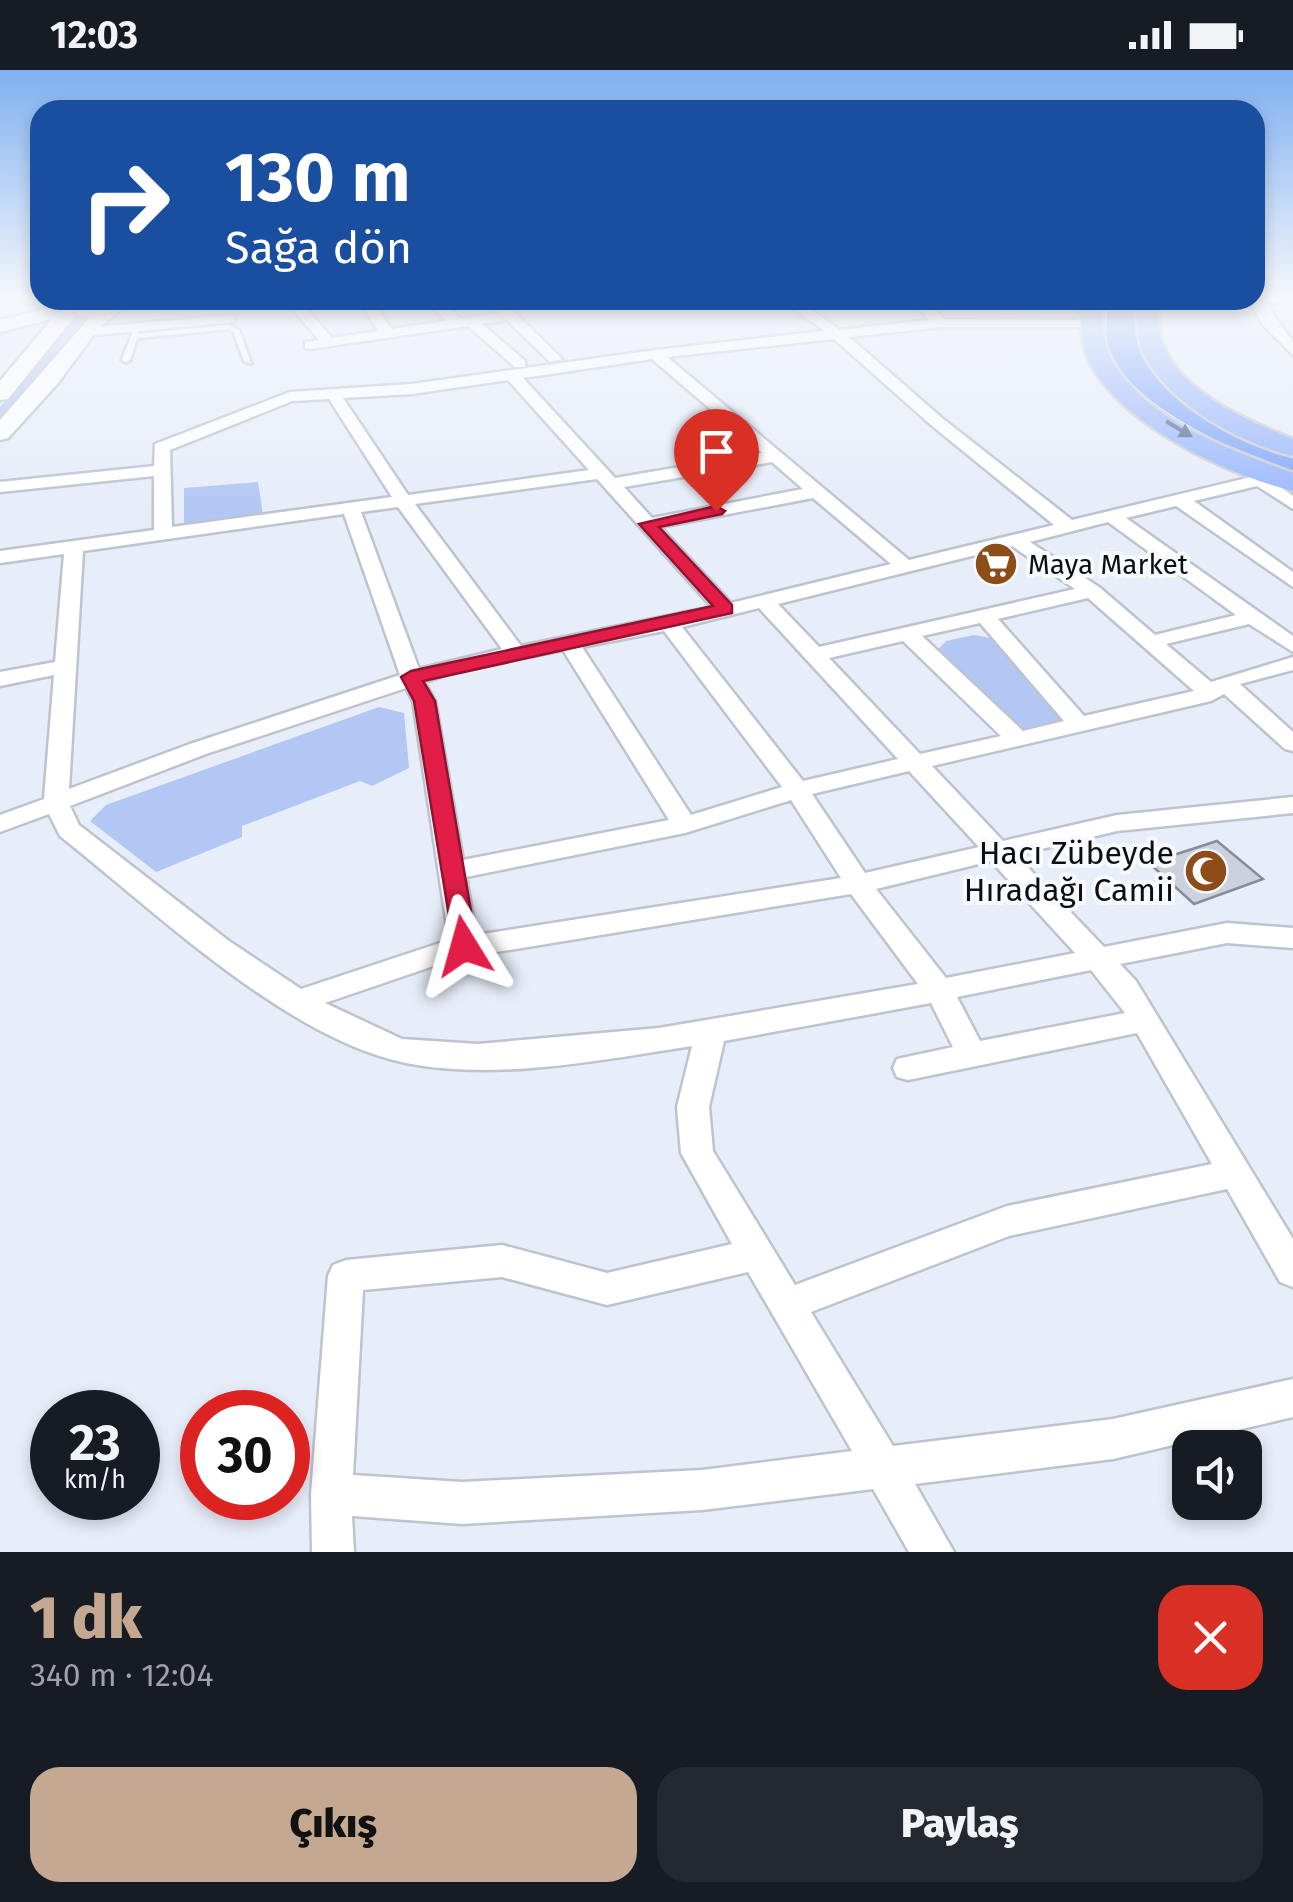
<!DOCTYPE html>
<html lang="tr">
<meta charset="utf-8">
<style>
body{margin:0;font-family:"Fira Sans",sans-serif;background:#242831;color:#f1f3f6;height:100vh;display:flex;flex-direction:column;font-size:38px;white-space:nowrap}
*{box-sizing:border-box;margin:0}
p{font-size:32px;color:#9ea1a6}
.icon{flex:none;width:55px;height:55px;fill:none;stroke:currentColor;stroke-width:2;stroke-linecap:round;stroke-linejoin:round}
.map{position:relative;height:1482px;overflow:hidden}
.drawer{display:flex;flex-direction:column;background:#171b24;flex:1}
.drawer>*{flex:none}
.banner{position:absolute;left:30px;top:30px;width:1235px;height:210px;border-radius:30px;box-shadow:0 5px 15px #0003;background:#1a4fa0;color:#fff;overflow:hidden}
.buttons{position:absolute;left:1172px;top:1360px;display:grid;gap:20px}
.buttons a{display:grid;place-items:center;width:90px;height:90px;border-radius:20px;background:#171b24;box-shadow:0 5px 15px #0003;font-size:50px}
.speed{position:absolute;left:30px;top:1320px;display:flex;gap:20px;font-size:50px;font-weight:700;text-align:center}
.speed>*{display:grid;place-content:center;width:130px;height:130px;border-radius:50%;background:#171b24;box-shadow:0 5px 15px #0003;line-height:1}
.speed small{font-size:25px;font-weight:400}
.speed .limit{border:15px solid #d22;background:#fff;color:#111}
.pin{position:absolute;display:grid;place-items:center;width:85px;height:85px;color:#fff;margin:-102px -42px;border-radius:50% 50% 50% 0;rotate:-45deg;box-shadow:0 0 10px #0007}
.pin .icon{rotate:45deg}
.me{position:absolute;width:110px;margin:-55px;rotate:352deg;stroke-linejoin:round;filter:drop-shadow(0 0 8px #0008)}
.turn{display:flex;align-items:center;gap:35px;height:210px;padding:0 30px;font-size:45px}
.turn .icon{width:130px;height:130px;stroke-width:2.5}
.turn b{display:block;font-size:70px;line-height:85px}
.round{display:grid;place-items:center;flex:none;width:105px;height:105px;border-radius:30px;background:#242831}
.overview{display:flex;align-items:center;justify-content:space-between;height:170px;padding:0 30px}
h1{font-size:60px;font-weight:800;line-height:75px;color:#c4a892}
.action{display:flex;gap:20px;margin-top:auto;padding:20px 30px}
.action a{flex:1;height:115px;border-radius:30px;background:#c4a892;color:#111;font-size:40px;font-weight:800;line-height:115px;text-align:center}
.action a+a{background:#242831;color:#f1f3f6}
.status{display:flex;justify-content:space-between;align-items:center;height:70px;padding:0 50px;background:#171b24;direction:ltr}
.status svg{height:28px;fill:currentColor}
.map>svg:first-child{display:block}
.green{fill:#b2c7f3}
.water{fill:#83a9fd}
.building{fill:#ccd2dd;stroke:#878c96;stroke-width:2.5}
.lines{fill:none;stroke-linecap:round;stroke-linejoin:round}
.lane-casing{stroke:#bec3ce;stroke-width:6}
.street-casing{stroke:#bec3ce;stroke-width:5}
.secondary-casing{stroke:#bec3ce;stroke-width:5}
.primary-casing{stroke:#cecfd0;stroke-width:5}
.lane{fill:#fff;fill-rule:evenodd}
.street{fill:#fff;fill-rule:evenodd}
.secondary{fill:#fff;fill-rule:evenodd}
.primary{fill:#9db9fd;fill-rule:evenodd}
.oneway{fill:#5c6c93}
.route{fill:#e11d48;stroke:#92132f;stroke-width:2.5}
.labels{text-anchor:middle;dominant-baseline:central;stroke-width:8;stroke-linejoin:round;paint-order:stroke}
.far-poi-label{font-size:28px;fill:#0c0e12;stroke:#f8faff;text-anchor:start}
.poi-label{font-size:32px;fill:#0c0e12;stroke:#f8faff;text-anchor:end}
</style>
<div class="status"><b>12:03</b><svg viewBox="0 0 49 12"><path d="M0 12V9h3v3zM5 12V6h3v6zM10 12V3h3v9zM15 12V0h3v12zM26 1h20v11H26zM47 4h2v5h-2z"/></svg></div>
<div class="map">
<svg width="1293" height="1482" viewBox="0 0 1293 1482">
<rect width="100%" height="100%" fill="#e7edf9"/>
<path class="green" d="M95,243l-17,13 -78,93v-12l78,-93z
M258,412l5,32 -79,10v-36z
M974,565l17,3 77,88 -45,12 -86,-87 9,-10z
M379,637l25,6 5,55 -37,18 -12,-5 -118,45v11l-86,35 -66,-51 16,-16z"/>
<path class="water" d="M1108,230h28c0,14 -2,33 3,46 17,46 110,93 154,111v17c-54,-23 -175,-69 -186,-135 -2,-12 1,-27 1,-39z"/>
<path class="building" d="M1217,771l46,38 -69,25 -45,-41z"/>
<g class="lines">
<g class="lane-casing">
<path id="lane" d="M229,255l10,5 12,33 -7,-2 -11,-30 -5,-2 -91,9 -7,22 -4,2 -4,-2 12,-31h4v5z"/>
</g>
<g class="street-casing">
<path id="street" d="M1255,227h38v7l-28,-2 28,40v13l-30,-30 -13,-25z
M285,230h14l33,38 46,-7 -19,-31h14l18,29 56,-8 -22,-21h15l21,19 39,-6 -13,-13h15l60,59 -12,3 -43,-42 -25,4 43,37v6h-10l-47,-41 -158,23 -5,-1v-6l14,-2z
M781,230h16l43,30 90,-10 -19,-20h14l20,19 151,1 2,3 -7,4h-150l-92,10 93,81 130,102 204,-49 9,5 -11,6 19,14v13l-36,-23 -63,15 99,71v15l-117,-81 -50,12 167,118v16l-44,-28 -83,20 45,38 82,-25v13l-53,14 53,48v19l-8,-2 -61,-55 -13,7 -279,65 71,75 114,-26 176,-18v16l-176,18 -101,24 88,92 123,-24 66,5v20l-66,-5 -107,21 16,17 157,258v48l-13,-5 -53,-93 -218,47 -198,76 82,134 220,-27 180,-40v38l-180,42 -198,25 39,68h-45l-36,-63 -171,21 -240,14 -110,-8 2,36h-42l-1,-58 17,-218 5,-11 13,-5 156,-15 105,28 125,-29 -51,-91 -4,-46 15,-61c-90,14 -195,35 -286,17 -119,-24 -251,-152 -346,-227l-11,-22 -49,18v-17l44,-16 10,-124 -54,11v-14l55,-10 9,-108 -64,9v-12l154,-21v-54l-154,16v-10l154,-16 1,-22 135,-52 122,-8 243,-34 170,-19zM834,269l96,85 124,101 -145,35 -242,-203zM652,289l110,94 -147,25 -92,-100zM508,310l81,90 -181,25 -65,-97 69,-4zM329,329l63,98 -220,30 -2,-77 122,-49zM772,392l31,27 -151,29 -28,-31zM597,409l115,128 -191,39 -106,-142zM813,428l78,66 -160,39 -71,-76zM398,437l104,142 -83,20 -58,-157zM344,444l56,161 -210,69 -121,45 14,-238zM1108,452l128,93 -81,20 -56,-48 -69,-45zM1012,476l63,43 -256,58 -41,-43zM1088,528l106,93 -110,25 -86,-97zM759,538l139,151 -95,22 -121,-154zM980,553l84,98 -41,10 -101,-95zM664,561l118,156 -91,28 -109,-168zM903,571l98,95 -81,18 -91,-96zM563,580l106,170 -206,40 -28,-159 -11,-19 34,-11zM406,618l7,13 36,239 -148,49 -72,-48 -150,-116 -9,-19 136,-52zM909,701l70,76 -114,26 -53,-79zM791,730l50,78 -365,57 -10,-58 219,-44zM991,791l84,92 -129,25 -70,-89zM851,824l67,90 -259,44 -181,16 -76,-5 -77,-36 129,-44zM1091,900l34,43 -145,28 -23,-44zM931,933l22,44 -56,12 -4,9 4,9 11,3 229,-47 75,131 -205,42 -212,79 -82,-134 -4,-44 15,-66zM748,1202l104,179 -150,19 -240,12 -109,-7 10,-185 139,-13 105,28z
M230,245l5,1v6l-150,14 -7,-4 7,-4z"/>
</g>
<g class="secondary-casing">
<path id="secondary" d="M111,230h20l-33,29 -40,54 -50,55 -8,2v-20l90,-103 -14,-2 -68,84 -8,1v-19l52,-62 -52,13v-12l71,-17 19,2z"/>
</g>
<g class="primary-casing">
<path id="primary" d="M1080,230h22c0,20 0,42 10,60 34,62 120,90 181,113v18c-65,-16 -174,-67 -204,-130 -9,-19 -9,-41 -9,-61z
M1136,230h22c1,18 0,38 10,55 23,42 83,67 125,84v17c-53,-13 -123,-51 -149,-101 -8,-17 -7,-37 -8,-55z"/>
</g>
<use href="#lane" class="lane"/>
<use href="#street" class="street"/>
<use href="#secondary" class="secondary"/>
<use href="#primary" class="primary"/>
</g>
<defs><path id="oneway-solid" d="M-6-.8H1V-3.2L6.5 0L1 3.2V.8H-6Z" transform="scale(2.5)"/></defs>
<use class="oneway" href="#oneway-solid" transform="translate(1179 359) rotate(31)"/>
<linearGradient id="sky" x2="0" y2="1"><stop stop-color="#7fb0f0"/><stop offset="0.52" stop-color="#f4f7fc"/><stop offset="1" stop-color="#f4f7fc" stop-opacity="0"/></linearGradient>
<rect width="1293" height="434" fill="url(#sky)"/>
<path class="route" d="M716,436l9,5 -3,3 -63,13 73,78v8l-309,68 12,20 42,245 -4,7h-18l-41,-252 -13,-24 10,-6 302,-65 -74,-82z"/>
<defs>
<g id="supermarket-disc" transform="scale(2.25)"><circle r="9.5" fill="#8d4d18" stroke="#f8faff"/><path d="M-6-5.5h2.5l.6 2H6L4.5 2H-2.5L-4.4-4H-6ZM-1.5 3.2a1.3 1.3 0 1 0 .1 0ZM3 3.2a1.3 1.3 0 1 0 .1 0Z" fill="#fff"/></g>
<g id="mosque-disc" transform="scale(2.25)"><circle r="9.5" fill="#8d4d18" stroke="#f8faff"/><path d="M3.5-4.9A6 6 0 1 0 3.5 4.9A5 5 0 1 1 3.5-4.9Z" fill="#fff"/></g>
</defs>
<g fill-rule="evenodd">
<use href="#supermarket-disc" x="996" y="494"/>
<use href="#mosque-disc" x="1206" y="801"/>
</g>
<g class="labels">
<g class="far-poi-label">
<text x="1028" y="494">Maya Market</text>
</g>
<g class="poi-label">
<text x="1174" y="783">Hacı Zübeyde<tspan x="1174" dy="37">Hıradağı Camii</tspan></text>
</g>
</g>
</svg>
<div class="buttons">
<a><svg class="icon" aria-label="sound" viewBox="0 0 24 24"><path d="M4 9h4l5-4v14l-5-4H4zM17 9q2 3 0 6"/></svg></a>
</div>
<div class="speed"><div>23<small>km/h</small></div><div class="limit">30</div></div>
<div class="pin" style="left:716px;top:441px;background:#d93025"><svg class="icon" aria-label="arrive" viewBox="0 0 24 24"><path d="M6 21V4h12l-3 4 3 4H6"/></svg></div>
<svg class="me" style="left:464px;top:876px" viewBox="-20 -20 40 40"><path d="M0-17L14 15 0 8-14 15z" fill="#e11d48" stroke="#fff" stroke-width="4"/></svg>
<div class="banner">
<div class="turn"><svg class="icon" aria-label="right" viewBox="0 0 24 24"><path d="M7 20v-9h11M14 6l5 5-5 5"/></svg><div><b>130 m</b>Sağa dön</div></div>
</div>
</div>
<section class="drawer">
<div class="overview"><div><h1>1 dk</h1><p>340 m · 12:04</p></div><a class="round" style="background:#d93025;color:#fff"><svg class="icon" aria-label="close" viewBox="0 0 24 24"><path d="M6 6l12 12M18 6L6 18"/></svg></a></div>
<div class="action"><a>Çıkış</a><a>Paylaş</a></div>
</section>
